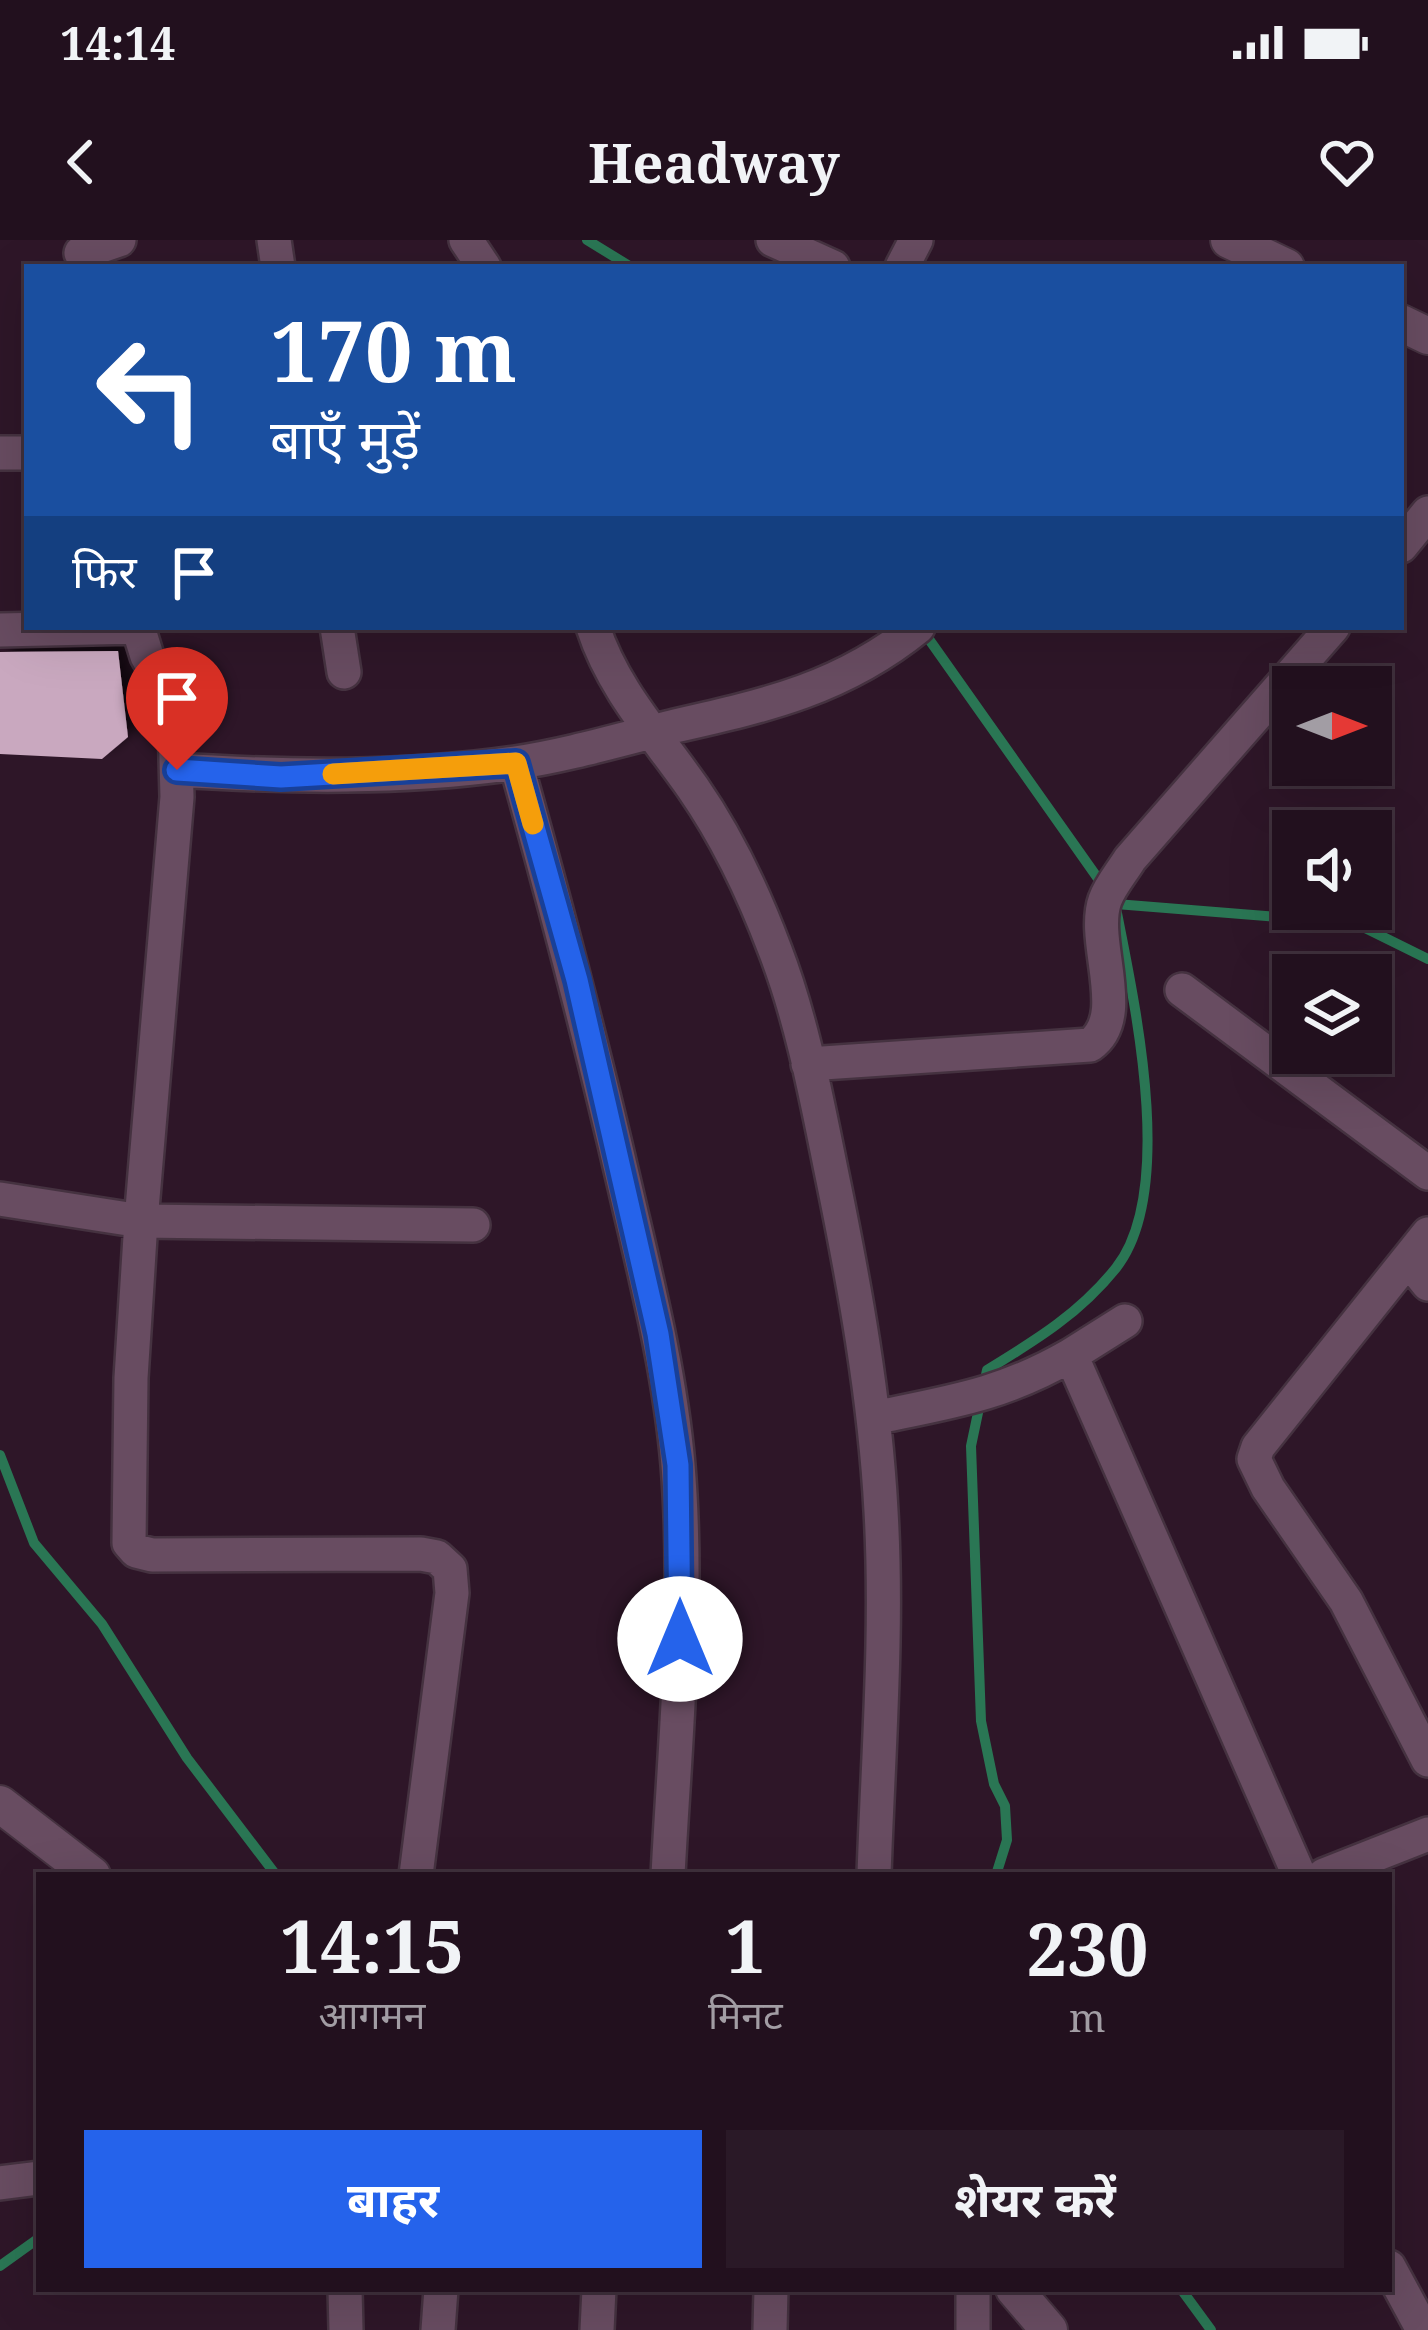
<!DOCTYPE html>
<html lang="hi">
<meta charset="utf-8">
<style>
body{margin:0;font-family:"Noto Serif","Noto Sans Devanagari",serif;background:#2a1927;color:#f1f3f6;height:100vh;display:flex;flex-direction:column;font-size:45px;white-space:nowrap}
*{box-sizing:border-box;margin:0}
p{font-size:39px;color:#a29da4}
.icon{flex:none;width:66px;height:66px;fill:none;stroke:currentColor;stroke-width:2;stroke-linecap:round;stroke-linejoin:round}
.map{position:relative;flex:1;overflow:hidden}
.drawer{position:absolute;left:36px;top:1632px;width:1356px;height:420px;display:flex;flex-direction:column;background:#22101e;border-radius:0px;box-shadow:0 12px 48px #0002,0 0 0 3px #3f303c}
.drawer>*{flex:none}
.banner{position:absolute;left:24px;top:24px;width:1380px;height:366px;border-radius:0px;box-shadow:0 12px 48px #0002,0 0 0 3px #3f303c;background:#1a4fa0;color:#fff;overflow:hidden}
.needle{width:78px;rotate:90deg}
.tools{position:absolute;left:1272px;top:426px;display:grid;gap:24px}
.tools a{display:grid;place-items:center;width:120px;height:120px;border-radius:0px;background:#22101e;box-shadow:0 12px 48px #0002,0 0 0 3px #3f303c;font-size:60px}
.pin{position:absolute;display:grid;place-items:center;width:102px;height:102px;color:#fff;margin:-123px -51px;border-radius:50% 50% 50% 0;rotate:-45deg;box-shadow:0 0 12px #0007}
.pin .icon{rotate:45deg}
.me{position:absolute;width:132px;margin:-66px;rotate:0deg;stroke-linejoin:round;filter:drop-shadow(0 0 9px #0008)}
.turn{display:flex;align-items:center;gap:42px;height:252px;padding:0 48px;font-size:54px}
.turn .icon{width:156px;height:156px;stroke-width:2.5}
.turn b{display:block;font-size:84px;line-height:102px}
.then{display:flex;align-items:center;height:114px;padding:0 48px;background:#0003;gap:24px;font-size:45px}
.eta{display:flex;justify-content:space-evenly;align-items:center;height:204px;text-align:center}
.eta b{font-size:72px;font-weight:700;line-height:84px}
.button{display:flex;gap:24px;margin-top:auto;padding:24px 48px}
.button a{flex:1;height:138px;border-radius:0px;background:#2563eb;color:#fff;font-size:48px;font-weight:700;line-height:138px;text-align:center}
.button a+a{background:#2a1927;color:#f1f3f6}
.status{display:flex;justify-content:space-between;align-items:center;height:84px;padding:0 60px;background:#22101e;direction:ltr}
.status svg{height:33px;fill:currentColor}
header{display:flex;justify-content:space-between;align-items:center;height:156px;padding:0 48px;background:#22101e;font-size:54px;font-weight:700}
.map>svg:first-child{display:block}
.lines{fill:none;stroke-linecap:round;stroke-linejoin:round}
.stream{stroke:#2a7654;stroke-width:10}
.building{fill:#c9a8bf;filter:url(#shadow)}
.street-casing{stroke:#453240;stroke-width:38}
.secondary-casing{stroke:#453240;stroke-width:40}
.street{stroke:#684c61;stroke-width:33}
.secondary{stroke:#684c61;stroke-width:36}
.route-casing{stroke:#184099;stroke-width:30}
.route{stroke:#2563eb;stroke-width:21}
.slow{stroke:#f59e0b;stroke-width:21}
</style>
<div class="status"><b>14:14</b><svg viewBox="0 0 49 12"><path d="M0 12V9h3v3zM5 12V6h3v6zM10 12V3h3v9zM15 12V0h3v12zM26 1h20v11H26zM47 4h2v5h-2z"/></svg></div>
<header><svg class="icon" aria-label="back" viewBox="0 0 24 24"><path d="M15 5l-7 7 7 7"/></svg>Headway<svg class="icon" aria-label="heart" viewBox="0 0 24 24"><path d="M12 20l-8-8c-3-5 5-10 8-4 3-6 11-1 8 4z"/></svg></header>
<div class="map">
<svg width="1428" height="2090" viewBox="0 0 1428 2090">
<defs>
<filter id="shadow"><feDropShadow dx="11" dy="-11" stdDeviation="6" flood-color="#0009"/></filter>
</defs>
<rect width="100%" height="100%" fill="#2e1628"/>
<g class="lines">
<path class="stream" d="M587,0l44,27
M921,388l183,259
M1116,664l239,19 73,36
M0,1215l34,88 68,81 85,134 89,117
M996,1635l11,-35 -2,-34 -11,-22 -13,-63 -10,-275 16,-76c49,-30 92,-56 129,-102 61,-77 18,-268 0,-360
M0,2026l39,-28
M1181,2049l30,41"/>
</g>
<path class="building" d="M118,411l10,86 -26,22 -102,-5v-102z"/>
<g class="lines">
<g class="street-casing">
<path id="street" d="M274,0l4,27
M466,0l18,27
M773,0l60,27
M81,13l38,-13
M902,27l14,-27
M0,213h27
M1401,306l27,-33
M138,387l9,29 23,40 5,25 2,76 -36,424 -10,157 -2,165 7,8 16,4 269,-1 16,3 13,12 2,24 -36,282
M337,387l7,45
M593,387c20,62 63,108 100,161 34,49 61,106 82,162 27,70 41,146 56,220 23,112 44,227 50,341 7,121 -3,244 -7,364
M0,390l138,-3
M516,523c39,140 76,281 109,424 21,91 45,184 53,278 11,135 -3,275 -10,410
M177,530c111,7 227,9 338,-7 54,-8 107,-24 160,-37 93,-21 168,-38 243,-99
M1182,750l246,183
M808,824l282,-19c41,-29 0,-103 15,-145 5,-14 17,-28 25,-41l203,-232
M0,959l141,22 332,4
M1408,1019l20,-25
M1428,1044l-20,-25 -150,188 -4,12 14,29 78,113 82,159
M1071,1115l54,-34
M873,1178c77,-16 129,-23 198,-63l228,520
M1324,1635l104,-41
M0,1943l39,-5
M1389,2027l34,63
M345,2049l1,41
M438,2090l3,-41
M597,2090l2,-41
M770,2090l1,-41
M973,2090v-41"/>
</g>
<g class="secondary-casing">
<path id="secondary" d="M1229,0l57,27
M1401,83l27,13
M0,1564l92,71
M1014,2049l35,41"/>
</g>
<use href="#street" class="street"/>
<use href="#secondary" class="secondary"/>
</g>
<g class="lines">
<g class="route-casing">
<path id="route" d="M177,530l104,7 235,-14 61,217 81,354 20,131 2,174"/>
</g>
<use href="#route" class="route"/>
<path class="slow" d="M333,534l183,-11 17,61"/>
</g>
</svg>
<div class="tools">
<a><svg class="needle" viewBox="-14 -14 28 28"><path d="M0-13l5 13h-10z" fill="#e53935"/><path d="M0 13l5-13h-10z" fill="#a29da4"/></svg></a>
<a><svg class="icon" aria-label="sound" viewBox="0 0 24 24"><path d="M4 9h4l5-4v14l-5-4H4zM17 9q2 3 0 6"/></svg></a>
<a><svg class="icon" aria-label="layers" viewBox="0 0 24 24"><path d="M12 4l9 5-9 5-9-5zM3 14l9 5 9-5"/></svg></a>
</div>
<div class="pin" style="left:177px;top:530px;background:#d93025"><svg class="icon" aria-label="arrive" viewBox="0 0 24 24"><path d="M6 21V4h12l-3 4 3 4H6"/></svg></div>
<svg class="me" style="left:680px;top:1399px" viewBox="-20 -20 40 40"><circle r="19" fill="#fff"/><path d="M0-13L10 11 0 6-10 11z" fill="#2563eb"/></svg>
<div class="banner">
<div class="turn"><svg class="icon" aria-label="left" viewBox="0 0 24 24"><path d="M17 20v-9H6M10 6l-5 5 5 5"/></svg><div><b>170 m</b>बाएँ मुड़ें</div></div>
<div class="then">फिर<svg class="icon" aria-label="arrive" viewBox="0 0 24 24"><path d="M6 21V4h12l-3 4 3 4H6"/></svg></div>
</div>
<section class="drawer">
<div class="eta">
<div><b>14:15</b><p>आगमन</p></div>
<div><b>1</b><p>मिनट</p></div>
<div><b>230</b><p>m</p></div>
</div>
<div class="button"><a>बाहर</a><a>शेयर करें</a></div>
</section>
</div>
